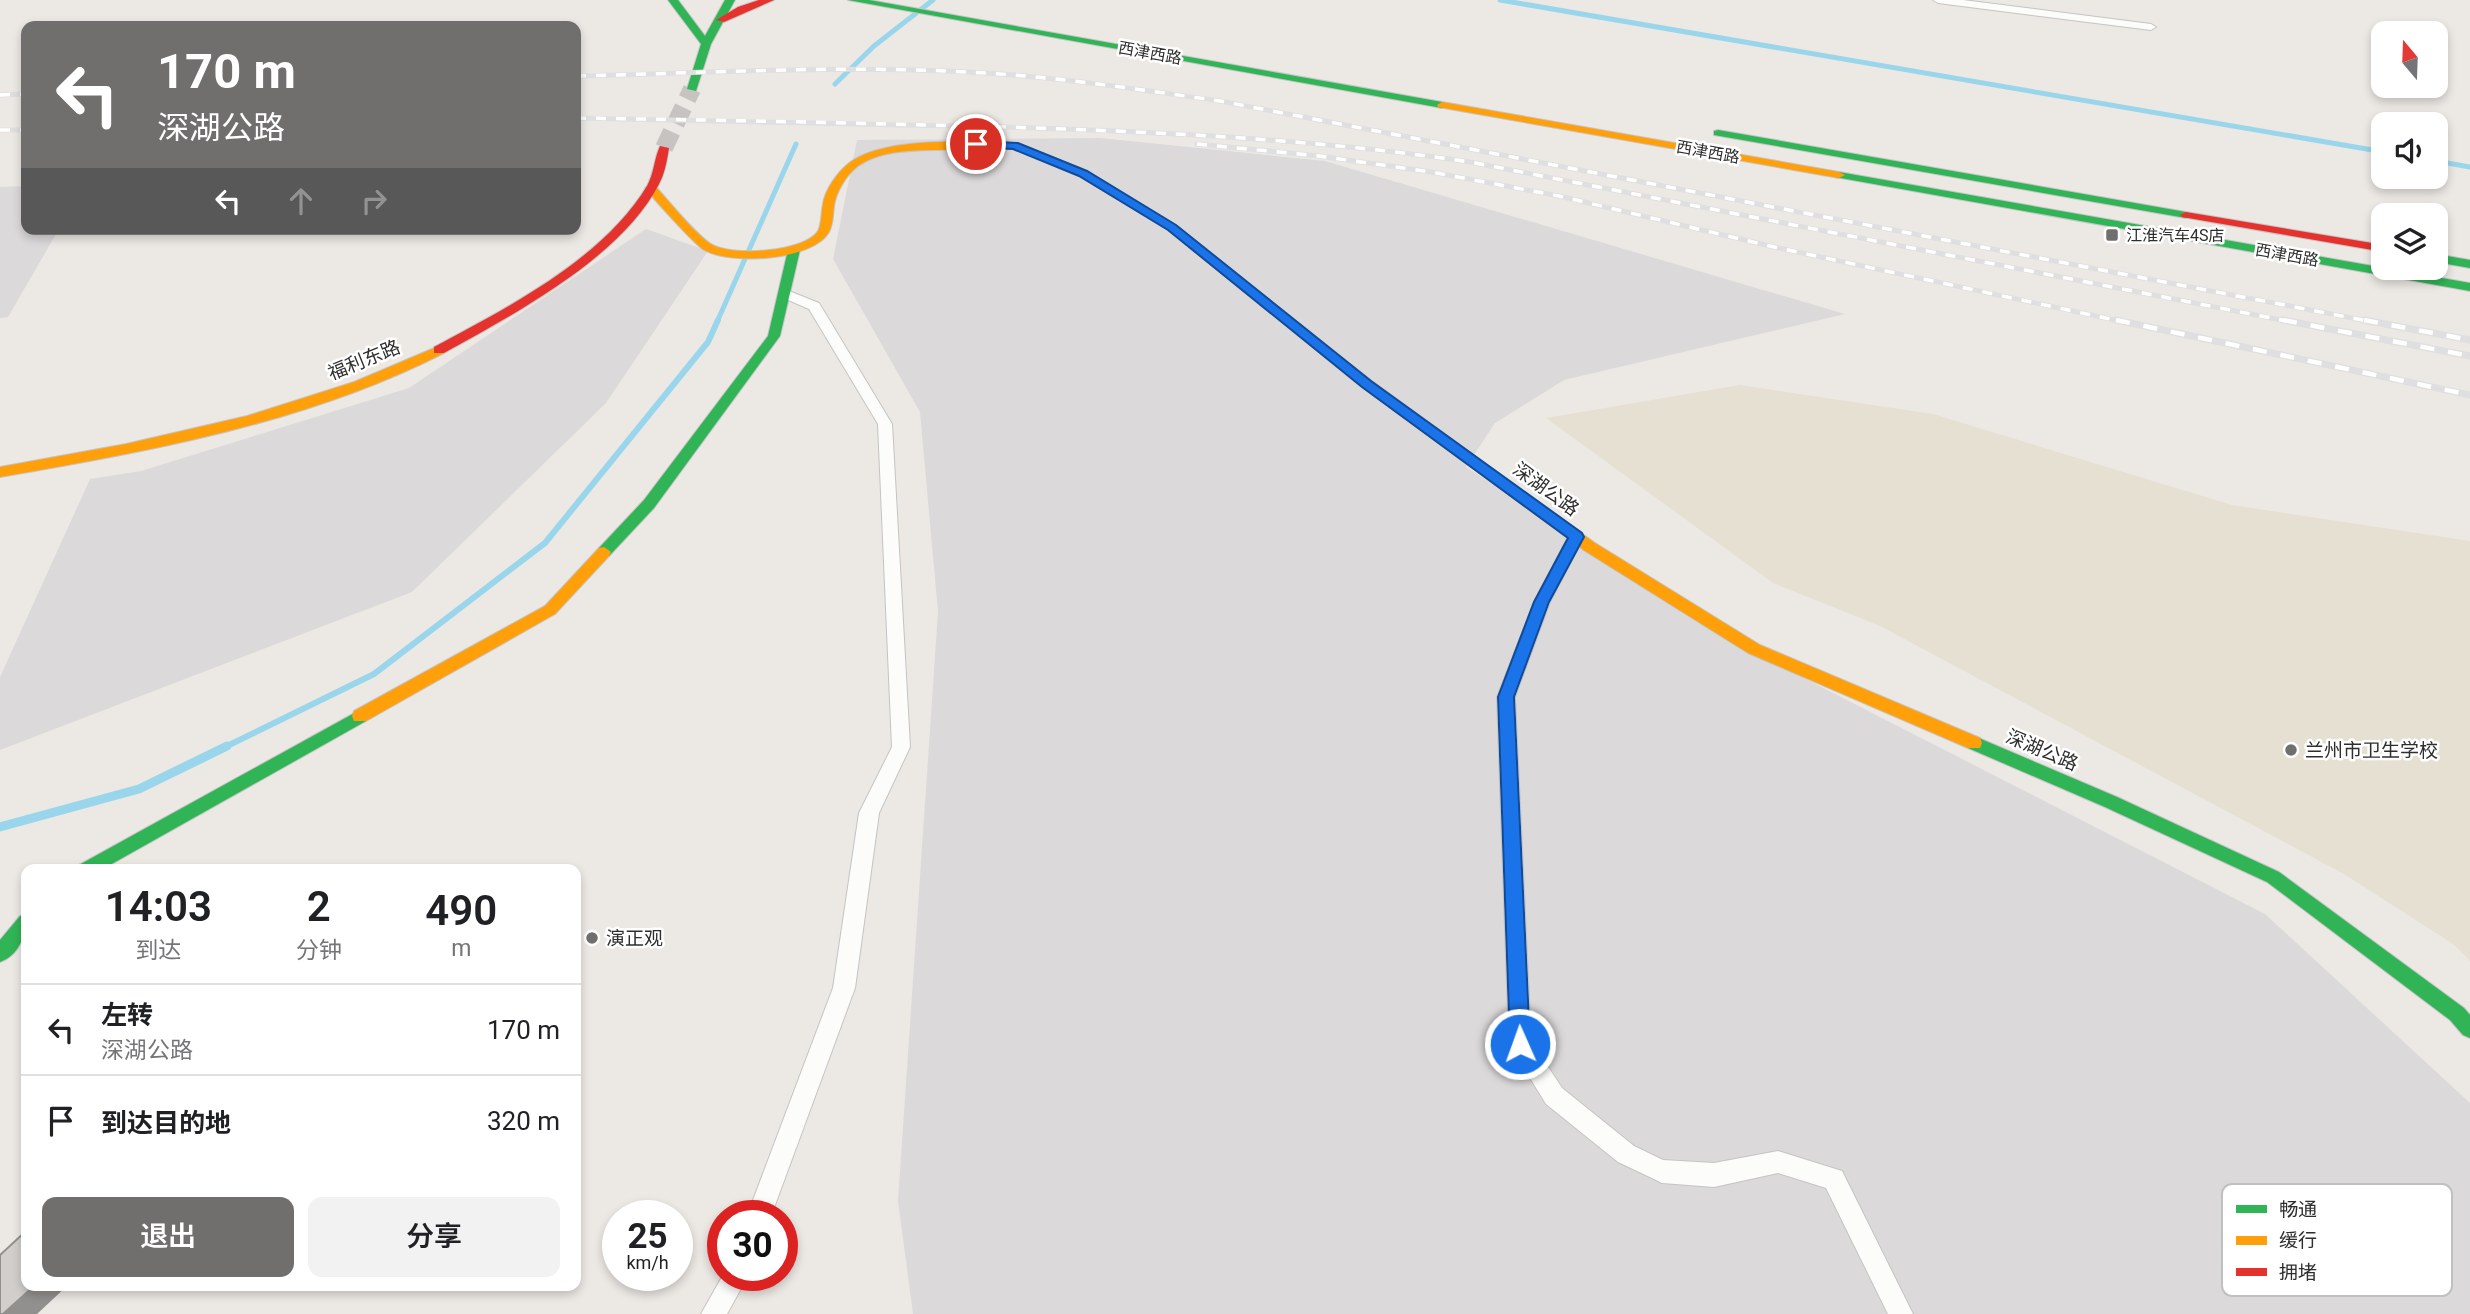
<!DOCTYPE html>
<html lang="zh">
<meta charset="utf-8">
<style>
body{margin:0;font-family:Roboto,"Noto Sans SC",sans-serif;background:#f2f2f2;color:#202124;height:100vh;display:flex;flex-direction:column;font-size:26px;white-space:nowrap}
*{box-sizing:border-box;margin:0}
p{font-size:23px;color:#757577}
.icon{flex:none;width:38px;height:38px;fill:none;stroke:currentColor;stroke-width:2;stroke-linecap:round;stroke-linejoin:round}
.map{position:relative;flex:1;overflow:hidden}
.panel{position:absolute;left:21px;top:864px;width:560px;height:427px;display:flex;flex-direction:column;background:#fff;border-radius:14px;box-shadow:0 4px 10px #0003}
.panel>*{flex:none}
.hud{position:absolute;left:21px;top:21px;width:560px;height:214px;border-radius:14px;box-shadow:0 4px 10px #0003;background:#706f6e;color:#fff;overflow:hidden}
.needle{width:46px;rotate:341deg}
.fabs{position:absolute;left:2371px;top:21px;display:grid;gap:14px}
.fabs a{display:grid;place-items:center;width:77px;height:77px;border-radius:14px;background:#fff;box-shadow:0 4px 10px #0003;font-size:35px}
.speed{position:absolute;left:602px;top:1200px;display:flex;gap:14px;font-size:35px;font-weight:700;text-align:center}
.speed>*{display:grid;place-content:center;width:91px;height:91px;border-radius:50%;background:#fff;box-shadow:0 4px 10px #0003;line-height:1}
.speed small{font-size:18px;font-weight:400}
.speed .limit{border:10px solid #d22;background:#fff;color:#111}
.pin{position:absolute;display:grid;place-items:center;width:60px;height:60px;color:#fff;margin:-30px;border:4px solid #fff;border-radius:50%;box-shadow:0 2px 7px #0007}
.me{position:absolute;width:77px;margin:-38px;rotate:358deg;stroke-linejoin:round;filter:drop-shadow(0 0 5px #0008)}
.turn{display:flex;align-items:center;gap:24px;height:147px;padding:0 21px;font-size:32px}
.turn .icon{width:91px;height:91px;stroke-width:2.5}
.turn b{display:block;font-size:49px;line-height:60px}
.lanes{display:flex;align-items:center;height:66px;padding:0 21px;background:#0003;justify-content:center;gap:35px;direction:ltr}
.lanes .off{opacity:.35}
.eta{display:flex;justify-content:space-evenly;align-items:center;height:119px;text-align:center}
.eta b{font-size:42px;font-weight:600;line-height:49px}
.button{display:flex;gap:14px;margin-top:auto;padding:14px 21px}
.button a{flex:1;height:80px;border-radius:14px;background:#706f6e;color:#fff;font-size:28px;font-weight:600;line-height:80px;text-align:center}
.button a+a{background:#f2f2f2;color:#202124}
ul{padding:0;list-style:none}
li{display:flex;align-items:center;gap:21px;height:91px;padding:0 21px;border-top:2px solid #e0e0e0}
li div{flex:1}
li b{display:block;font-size:26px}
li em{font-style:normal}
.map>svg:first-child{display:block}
.industrial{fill:#dcd9db}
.education{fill:#e6e0d3}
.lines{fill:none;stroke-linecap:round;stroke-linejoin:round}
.stream-far2{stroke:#99d6ec;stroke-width:5}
.stream-far1{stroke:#99d6ec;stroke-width:6}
.stream{stroke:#99d6ec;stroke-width:9}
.secondary-tunnel{stroke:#c6c3c0;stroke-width:18;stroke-dasharray:18 9;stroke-linecap:butt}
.street-casing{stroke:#c5c4c5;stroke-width:2}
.fast-casing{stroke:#c5c4c5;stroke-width:2}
.slow-casing{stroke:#c5c4c5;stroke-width:2}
.jam-casing{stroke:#c5c4c5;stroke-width:2}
.street{fill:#fcfcfb;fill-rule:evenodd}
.fast{fill:#30b455;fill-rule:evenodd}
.slow{fill:#ff9f0a;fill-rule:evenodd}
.jam{fill:#e5322d;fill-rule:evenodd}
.rail-far1-casing{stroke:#dfdfe1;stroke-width:5}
.rail-casing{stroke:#dfdfe1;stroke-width:7}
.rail-far1{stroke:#fff;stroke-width:3.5;stroke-dasharray:10;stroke-linecap:butt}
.rail{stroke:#fff;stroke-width:4.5;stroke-dasharray:14;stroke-linecap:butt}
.shaded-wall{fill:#92908e}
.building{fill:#d1cecb;stroke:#92908e;stroke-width:2}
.route{fill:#1a73e8;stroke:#114b97;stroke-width:2}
.poi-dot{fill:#706f6e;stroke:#fff;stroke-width:2.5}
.labels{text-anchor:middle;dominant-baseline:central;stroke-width:5;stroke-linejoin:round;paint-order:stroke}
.far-street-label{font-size:16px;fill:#2e2e2e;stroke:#fff}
.far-poi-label{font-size:16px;fill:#2e2e2e;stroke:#fff;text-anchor:start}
.street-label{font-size:19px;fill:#2e2e2e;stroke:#fff}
.poi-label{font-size:19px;fill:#2e2e2e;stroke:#fff;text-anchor:start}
.key{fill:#fff;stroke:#c0c0c0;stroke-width:2}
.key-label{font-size:19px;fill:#2e2e2e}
</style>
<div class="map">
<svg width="2470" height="1314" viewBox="0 0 2470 1314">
<rect width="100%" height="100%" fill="#ece8e4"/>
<path class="industrial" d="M1100,138l225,23 520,153 -281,66 -69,43 -29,44 291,187 508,260 205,189v211h-1557l-15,-113 40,-589 -18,-200 -87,-153 24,-119z
M26,186v43h33l-51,88 -8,1v-131z
M646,229l62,22 -102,152 -194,189 -412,158v-73l90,-198 51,-8 268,-83z"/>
<path class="education" d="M1740,385l193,29 299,91 238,36v420l-17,-17 -109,-70 -464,-248 -107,-43 -227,-165z"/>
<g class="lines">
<path class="stream-far2" d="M1500,0l884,152
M835,84l39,-38 59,-46
M2436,161l34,6
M717,322l79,-178"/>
<path class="stream-far1" d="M223,748l151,-74 171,-131 163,-201 10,-22"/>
<path class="stream" d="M0,827l139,-38 88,-43"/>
<path class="secondary-tunnel" d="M664,148l28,-59"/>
<g class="street-casing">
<path id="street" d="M1933,0h30l188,24 5,3 -5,3 -213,-27z
M784,289l35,14 73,121 18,323 -31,66 -24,175 -84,228h-24l86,-228 26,-175 33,-66 -14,-323 -69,-115 -30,-13v-6z
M1576,531l8,6 -34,65 -35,95 16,344 31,47 72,58 29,14 51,3 64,-12 64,20 71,143h-25l-62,-126 -48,-15 -64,14 -52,-4 -8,-4 -36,-17 -72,-58 -37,-60 -12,-347 37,-95 36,-69z
M723,1275l25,1 -21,38h-26z"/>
</g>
<g class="fast-casing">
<path id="fast" d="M668,0h10l27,36 20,-36h10l-24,44 -15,47 -9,-2 14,-45z
M848,0h21l573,102 5,3 -5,3z
M1718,130l468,82 6,3 -6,3 -472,-83v-4z
M974,142l44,2 69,27 89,55 196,155 103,75 2,3 -2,3h-10l-103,-75 -194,-157 -89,-55 -66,-26 -43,-2v-4z
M1839,172l631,111v8l-635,-114v-4z
M794,246l6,4 -20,86 -126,172 -45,48h-10l-2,-4 2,-4 45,-48 124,-164 20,-86z
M2436,254l34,6v8l-34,-6z
M360,710l6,1 2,5 -2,5 -265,149h-25l3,-5z
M1974,736l143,61 162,75 185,136 6,7v23l-7,-3 -13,-15 -183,-138 -162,-75 -137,-59 -2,-5 2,-5z
M26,914c1,19 -6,41 -26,48v-22l20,-24z"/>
</g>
<g class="slow-casing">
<path id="slow" d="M1442,102l397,70 6,3 -6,3 -401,-71 -1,-2z
M974,142l4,1v4c-38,7 -86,-4 -120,19 -12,9 -22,26 -24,40 -1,9 -1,19 -5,26 -17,29 -98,33 -125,18 -10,-6 -50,-51 -59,-62l10,-2c13,14 41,49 56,58 20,13 94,8 107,-13 4,-8 3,-19 5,-27 2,-14 14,-31 25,-40 27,-23 93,-23 126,-22z
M439,346l5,1v6c-137,70 -294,98 -444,124v-10l126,-23 121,-28 107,-34z
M1470,454l125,89 165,102 220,93 2,5 -2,5h-12l-220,-95 -163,-102 -120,-89 -2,-3z
M604,547l7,5 -2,4 -54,58 -189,107h-12l-2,-5 2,-5 191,-105 54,-58z"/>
</g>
<g class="jam-casing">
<path id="jam" d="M759,0h15l-50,22 -8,-2 22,-13z
M660,146l9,2c-2,12 -4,25 -10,36 -38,74 -145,130 -215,169h-10v-6c73,-39 169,-88 213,-161 7,-12 7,-27 13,-40z
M2186,212l198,33v7l-202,-35 -2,-2z"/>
</g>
<use href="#street" class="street"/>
<use href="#fast" class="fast"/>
<use href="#slow" class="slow"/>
<use href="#jam" class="jam"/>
<g class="rail-far1-casing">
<path id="rail-far1" d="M576,76c130,-3 261,-11 392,-4 84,4 168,17 252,29l1153,221
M0,95l26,-1
M576,118c143,2 286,5 429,9 156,5 311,12 465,35l822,160
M0,130h26
M1197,144l122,12 112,16 128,24 215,51 350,75"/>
</g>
<g class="rail-casing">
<path id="rail" d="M2116,320l354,75
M2283,320l187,36
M2364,320l106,20"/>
</g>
<use href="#rail-far1" class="rail-far1"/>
<use href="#rail" class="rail"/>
</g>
<path class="shaded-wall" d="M34,1286h33l-30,28h-34z"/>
<path class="building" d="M26,1231v55h8l-31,28h-3v-59z"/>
<path class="route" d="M976,141l42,2 69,28 89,54 195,156 211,152 2,4 -35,65 -35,95 16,347 -3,6 -7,3 -7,-3 -3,-6 -12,-347 36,-95 34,-64 -206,-151 -194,-157 -89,-54 -66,-27 -40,-2v-5z"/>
<g class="poi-dot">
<rect x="2105" y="228" width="14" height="14" rx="3.5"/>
<circle cx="2291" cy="750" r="7"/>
<circle cx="592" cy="938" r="7"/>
</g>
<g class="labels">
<g class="far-street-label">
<text transform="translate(1150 53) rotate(10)">西津西路</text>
<text transform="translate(1708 152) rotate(10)">西津西路</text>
<text transform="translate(2287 255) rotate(10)">西津西路</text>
</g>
<g class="far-poi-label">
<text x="2126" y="235">江淮汽车4S店</text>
</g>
<g class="street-label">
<text transform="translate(364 360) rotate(-22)">福利东路</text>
<text transform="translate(1546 489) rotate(36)">深湖公路</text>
<text transform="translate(2042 750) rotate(23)">深湖公路</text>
</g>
<g class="poi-label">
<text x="2305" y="750">兰州市卫生学校</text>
<text x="606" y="938">演正观</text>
</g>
</g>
<rect x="2222" y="1184" width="230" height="112" rx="10" class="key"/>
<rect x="2236" y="1205" width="31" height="8" fill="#30b455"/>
<rect x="2236" y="1236" width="31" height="9" fill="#ff9f0a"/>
<rect x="2236" y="1268" width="31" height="8" fill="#e5322d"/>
<g class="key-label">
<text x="2279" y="1216">畅通</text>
<text x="2279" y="1247">缓行</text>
<text x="2279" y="1279">拥堵</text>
</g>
</svg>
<div class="fabs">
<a><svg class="needle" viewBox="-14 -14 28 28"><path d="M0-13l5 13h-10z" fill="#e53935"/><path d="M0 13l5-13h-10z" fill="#757577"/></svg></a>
<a><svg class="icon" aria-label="sound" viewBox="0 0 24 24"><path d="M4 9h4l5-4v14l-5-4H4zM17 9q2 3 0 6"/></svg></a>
<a><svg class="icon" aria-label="layers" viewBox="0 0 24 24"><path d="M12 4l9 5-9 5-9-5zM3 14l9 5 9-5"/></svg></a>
</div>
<div class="speed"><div>25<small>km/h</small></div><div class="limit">30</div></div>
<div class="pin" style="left:976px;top:144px;background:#d93025"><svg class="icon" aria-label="arrive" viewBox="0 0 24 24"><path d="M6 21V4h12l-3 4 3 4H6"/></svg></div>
<svg class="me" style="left:1520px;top:1044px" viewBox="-20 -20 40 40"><circle r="17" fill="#1a73e8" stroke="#fff" stroke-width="3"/><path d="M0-11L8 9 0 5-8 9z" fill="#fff"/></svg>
<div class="hud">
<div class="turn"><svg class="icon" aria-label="left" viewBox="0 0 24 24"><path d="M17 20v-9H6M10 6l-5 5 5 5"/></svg><div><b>170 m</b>深湖公路</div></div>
<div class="lanes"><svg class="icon" aria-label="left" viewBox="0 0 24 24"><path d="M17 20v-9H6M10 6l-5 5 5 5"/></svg><svg class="icon off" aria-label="ahead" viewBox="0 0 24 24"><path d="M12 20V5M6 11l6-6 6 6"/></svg><svg class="icon off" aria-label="right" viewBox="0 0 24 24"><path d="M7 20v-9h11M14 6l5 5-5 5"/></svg></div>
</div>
<section class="panel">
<div class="eta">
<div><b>14:03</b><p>到达</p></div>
<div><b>2</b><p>分钟</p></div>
<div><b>490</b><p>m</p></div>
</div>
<ul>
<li><svg class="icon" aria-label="left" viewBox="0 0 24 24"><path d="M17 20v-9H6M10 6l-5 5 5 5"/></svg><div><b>左转</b><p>深湖公路</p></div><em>170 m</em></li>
<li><svg class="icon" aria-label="arrive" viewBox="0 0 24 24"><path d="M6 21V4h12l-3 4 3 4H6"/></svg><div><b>到达目的地</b></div><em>320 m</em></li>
</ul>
<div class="button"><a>退出</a><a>分享</a></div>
</section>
</div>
